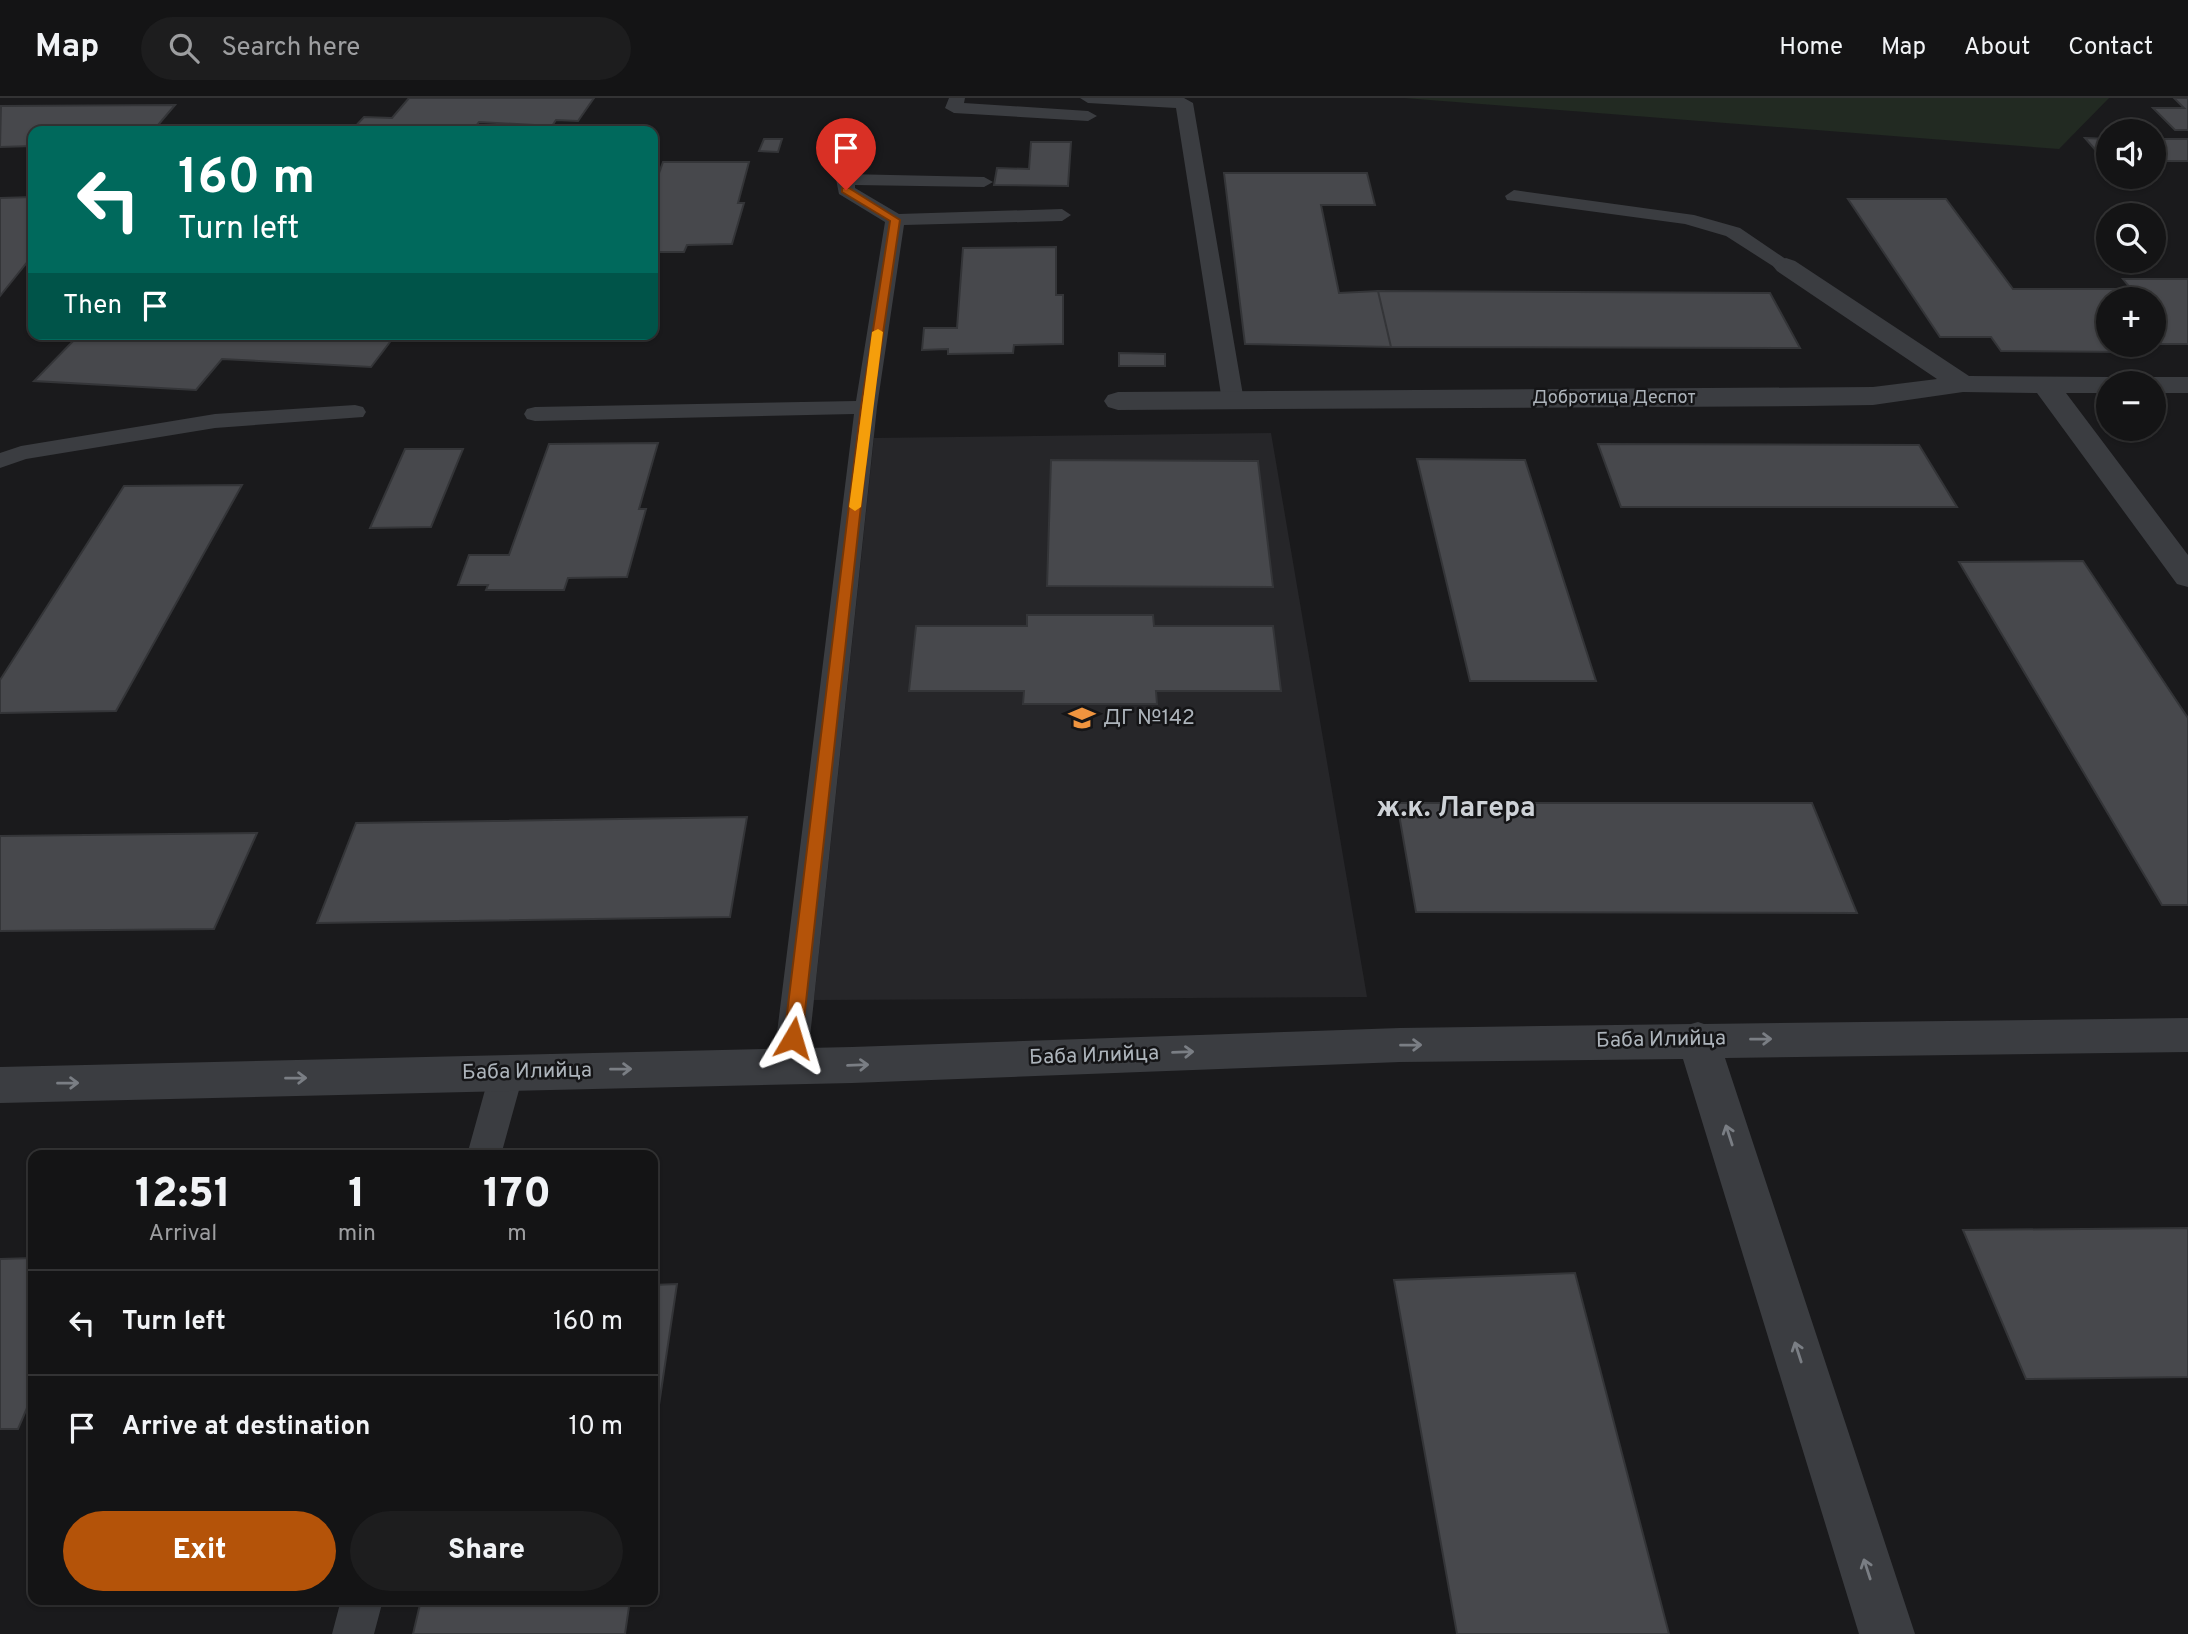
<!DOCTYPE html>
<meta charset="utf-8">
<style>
body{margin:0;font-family:Overpass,sans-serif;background:#1d1d1e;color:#f1f3f6;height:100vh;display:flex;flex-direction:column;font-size:26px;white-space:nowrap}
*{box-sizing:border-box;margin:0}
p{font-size:23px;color:#9d9ea0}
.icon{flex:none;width:38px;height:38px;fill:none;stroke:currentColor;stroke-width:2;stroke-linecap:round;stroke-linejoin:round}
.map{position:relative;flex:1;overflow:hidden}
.panel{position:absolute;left:28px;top:1052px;width:630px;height:455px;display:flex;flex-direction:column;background:#141415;border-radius:14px;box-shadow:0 2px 5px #0004,0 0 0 2px #333334}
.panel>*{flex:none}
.hud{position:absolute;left:28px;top:28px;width:630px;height:214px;border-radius:14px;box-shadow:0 2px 5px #0004,0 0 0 2px #333334;background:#00695c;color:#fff;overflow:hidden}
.tools{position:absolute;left:2096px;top:21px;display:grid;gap:14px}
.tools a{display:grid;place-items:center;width:70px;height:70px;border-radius:50%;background:#141415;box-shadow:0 2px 5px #0004,0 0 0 2px #333334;font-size:35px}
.pin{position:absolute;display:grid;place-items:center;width:60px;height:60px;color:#fff;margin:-72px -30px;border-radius:50% 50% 50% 0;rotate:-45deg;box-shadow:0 0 7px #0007}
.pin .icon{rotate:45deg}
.me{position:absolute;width:77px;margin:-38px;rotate:7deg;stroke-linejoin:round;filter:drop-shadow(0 0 5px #0008)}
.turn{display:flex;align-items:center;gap:24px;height:147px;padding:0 35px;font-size:32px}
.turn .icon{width:91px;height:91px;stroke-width:2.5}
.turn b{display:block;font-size:49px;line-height:60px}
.then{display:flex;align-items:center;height:66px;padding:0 35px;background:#0003;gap:14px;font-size:26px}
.eta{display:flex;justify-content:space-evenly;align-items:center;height:119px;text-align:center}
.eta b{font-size:42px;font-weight:800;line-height:49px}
.primary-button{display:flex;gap:14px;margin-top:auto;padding:14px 35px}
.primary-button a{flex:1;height:80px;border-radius:42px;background:#b45309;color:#fff;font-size:28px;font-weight:800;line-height:80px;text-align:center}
.primary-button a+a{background:#1d1d1e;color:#f1f3f6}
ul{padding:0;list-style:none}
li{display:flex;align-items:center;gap:21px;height:105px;padding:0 35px;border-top:2px solid #333334}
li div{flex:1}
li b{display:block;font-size:26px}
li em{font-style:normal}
header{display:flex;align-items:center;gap:42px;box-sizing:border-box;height:98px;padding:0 35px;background:#141415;border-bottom:2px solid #333334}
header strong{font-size:33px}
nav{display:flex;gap:38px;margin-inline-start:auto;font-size:24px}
.search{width:490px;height:63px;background:#1d1d1e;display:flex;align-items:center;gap:18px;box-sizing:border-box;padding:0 24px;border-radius:38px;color:#9d9ea0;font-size:26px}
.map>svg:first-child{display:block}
.built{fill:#262629}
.green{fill:#222a22}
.building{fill:#47484c;stroke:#343538;stroke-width:2}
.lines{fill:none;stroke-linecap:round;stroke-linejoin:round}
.service{fill:#3b3d41;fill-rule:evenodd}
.minor{fill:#3b3d41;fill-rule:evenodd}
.oneway{stroke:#7a7e84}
.route{fill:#b45309;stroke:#753606;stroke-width:2}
.slow{fill:#f59e0b}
.labels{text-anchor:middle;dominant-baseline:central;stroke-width:5;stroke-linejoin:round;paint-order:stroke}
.far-street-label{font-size:18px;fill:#adb4bb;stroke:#151517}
.poi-label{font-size:21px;fill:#adb4bb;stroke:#151517;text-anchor:start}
.street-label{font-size:21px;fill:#adb4bb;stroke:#151517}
.district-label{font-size:28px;font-weight:bold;fill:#ced2d7;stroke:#151517}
</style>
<header>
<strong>Map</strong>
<div class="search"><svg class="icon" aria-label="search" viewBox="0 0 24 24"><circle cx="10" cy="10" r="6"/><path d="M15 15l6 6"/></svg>Search here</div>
<nav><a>Home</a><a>Map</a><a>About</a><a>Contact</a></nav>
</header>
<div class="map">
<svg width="2188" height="1536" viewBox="0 0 2188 1536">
<rect width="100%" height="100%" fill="#1a1a1c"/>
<path class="built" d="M1271,335l96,564 -553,3 60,-562z"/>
<path class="green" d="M1404,0h705l-50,51z"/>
<path class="building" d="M409,0h185l-16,23 -22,-1 -4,6 -73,-4 -7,9h-121l13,-14 28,1z
M2174,0h14v32h-13l-22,-22h31z
M175,7l-22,26h-120v15l-33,1 1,-41z
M2085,40l24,1v22h-4z
M764,41h18l-4,13 -19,-1z
M2154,41h34v22h-34z
M1031,44h40l-3,44 -74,-1 3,-17 32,1z
M663,64h86l-11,41h6l-12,41 -45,1 -3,7h-31v-62z
M1224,75h143l8,32h-54l18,88 39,-2 13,56 -146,-3z
M33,99v58l-33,41v-98z
M1848,101h98l67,90h118l-8,-10h65v65h-34v-45h-45v46h17l6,7 -131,-1 -10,-14h-51z
M1056,149v48h7v49l-49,1 -1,8 -65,1v-5l-26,1 2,-22h33l6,-80z
M1378,193l392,2 30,55 -409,-1z
M80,236h316l-25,33 -149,-8 -26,31 -162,-9z
M1119,255l46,1v12h-46z
M658,345l-19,66h7l-19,68 -59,1 -4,12h-78l2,-5h-30l11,-30h40l40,-111z
M1598,346l321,1 38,62h-336z
M405,351h58l-32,78 -61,1z
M1417,361l108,1 71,221h-126z
M1051,362l207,1 15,126 -226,-1z
M242,387l-126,226 -116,2v-33l124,-194z
M2083,463l105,157v187h-26l-203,-343z
M1027,517h126l1,11h119l8,65h-125l1,13h-134l1,-13h-115l7,-65h111z
M1397,705h415l45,110 -441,-1z
M747,719l-17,100 -413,6 39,-100z
M257,735l-43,96 -214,2v-95z
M2188,1130v149l-162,2 -63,-149z
M33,1160v136l-15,35h-18v-170z
M1575,1175l94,361h-212l-63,-354z
M677,1186l-24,161v-160z
M421,1502h209l-5,34h-212z"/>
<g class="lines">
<path class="service" d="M949,0h16l-1,5 124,8 9,5 -9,5 -134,-8 -9,-5z
M1080,0h104l9,5 51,298 -3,5h-16l-3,-5 -46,-293 -88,-5z
M845,76l139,3 9,5 -9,5 -129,-2v3l44,26 163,-5 9,6 -9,6 -158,4 -27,182 -70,658 -5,10 -12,4 -12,-4 -5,-10 81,-651 -319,7 -8,-2 -3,-5 3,-5 8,-2 321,-6 29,-179 -46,-28 -3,-15z
M1514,92l180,25 46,13 56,38 -3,4h-14l-53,-34 -41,-12 -178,-24 -2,-4z
M355,307l8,2 3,5 -3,5 -148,11 -189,31 -26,9v-15l21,-7 194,-32z
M507,960l12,4 5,10 -23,83h-34l23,-83 5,-10z
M341,1502h42l-9,34h-42z"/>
<path class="minor" d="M1786,160l9,3 174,115 140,1 10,2 3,4h-13v10h-43l122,162v32l-11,-3 -140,-191 -74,-1 -90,13 -66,1 -689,4 -10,-3 -4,-6 4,-6 10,-3 755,-5 64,-8 -160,-108 -4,-5 4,-5z
M2154,279h34v16h-34v-10h-13l3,-4z
M2188,920v34l-463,6 190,576h-56l-176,-575 -283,3 -548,21 -852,20v-36l852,-20 548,-19 291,-4 7,-2 6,2z"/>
</g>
<defs><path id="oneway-shaft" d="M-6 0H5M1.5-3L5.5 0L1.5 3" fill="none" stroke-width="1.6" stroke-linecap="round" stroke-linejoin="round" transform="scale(1.75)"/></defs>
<g class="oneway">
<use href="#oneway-shaft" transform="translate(1761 941) rotate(-1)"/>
<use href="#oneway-shaft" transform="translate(1411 947) rotate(-1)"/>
<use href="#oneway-shaft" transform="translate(1183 954) rotate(-2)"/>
<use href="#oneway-shaft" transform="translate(858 967) rotate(-2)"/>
<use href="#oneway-shaft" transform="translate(621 971) rotate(-1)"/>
<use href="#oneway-shaft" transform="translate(296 980) rotate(-1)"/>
<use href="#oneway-shaft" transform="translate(68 985) rotate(-1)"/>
<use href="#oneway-shaft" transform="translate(1729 1037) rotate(-108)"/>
<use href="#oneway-shaft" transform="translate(1798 1254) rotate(-108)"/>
<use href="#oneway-shaft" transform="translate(1867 1471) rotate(-108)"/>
</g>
<path class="route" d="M842,90h7l51,32 -28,187 -70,631 -3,5h-12l-3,-5 77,-631 29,-186 -48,-29z"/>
<path class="slow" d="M878,231l5,3 -22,175 -6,4 -6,-4 23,-175z"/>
<defs>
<g id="school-bare" transform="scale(2.1)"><path d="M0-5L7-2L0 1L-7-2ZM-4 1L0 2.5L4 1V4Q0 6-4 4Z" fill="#ef943f" stroke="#151517" stroke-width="2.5" paint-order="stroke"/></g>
</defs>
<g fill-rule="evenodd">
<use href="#school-bare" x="1082" y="620"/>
</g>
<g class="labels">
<g class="far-street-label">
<text x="1614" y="300">Добротица Деспот</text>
</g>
<g class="poi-label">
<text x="1103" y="620">ДГ №142</text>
</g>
<g class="street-label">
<text transform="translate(1661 942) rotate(-1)">Баба Илийца</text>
<text transform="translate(1094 958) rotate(-2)">Баба Илийца</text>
<text transform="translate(527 974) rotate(-1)">Баба Илийца</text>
</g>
<g class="district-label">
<text x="1456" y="711">ж.к. Лагера</text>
</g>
</g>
</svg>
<div class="tools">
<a><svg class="icon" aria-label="sound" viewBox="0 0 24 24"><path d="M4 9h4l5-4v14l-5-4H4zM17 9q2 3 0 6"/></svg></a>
<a><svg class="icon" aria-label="search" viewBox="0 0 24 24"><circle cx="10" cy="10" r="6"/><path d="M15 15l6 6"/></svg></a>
<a>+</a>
<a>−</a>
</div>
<div class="pin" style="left:846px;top:92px;background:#d93025"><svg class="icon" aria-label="arrive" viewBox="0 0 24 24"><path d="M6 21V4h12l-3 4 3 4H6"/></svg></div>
<svg class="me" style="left:793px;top:940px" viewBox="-20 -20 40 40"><path d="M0-17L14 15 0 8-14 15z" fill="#b45309" stroke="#fff" stroke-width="4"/></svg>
<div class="hud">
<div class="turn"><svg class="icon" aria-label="left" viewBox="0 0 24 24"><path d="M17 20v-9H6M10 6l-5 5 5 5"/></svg><div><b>160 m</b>Turn left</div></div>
<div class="then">Then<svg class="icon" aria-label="arrive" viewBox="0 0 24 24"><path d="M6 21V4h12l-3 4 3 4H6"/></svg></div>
</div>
<section class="panel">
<div class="eta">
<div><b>12:51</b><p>Arrival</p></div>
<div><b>1</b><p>min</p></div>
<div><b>170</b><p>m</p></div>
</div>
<ul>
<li><svg class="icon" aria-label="left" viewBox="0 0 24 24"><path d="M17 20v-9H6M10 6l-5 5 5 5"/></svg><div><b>Turn left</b></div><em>160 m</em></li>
<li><svg class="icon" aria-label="arrive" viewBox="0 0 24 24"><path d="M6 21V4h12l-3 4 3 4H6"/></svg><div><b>Arrive at destination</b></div><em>10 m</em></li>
</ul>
<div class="primary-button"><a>Exit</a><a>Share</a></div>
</section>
</div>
